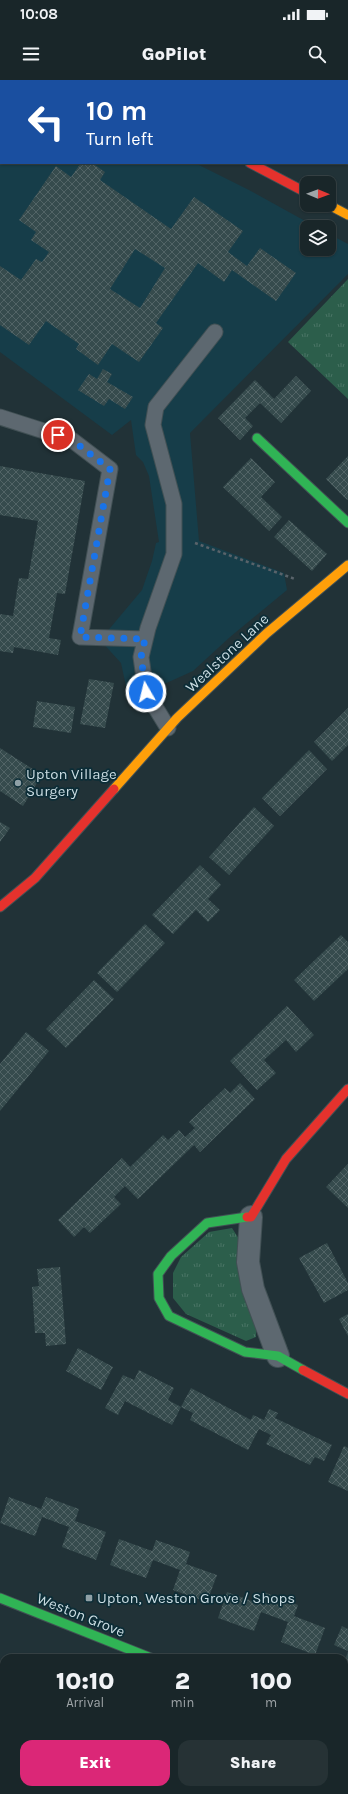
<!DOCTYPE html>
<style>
body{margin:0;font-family:Karla,sans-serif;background:#263235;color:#f1f3f6;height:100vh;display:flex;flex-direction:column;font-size:15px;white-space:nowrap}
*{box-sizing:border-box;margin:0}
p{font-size:13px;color:#9fa5a8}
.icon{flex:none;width:22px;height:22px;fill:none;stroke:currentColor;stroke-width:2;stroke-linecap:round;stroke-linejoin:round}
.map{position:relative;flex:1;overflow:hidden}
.sheet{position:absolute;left:0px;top:1574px;width:348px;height:140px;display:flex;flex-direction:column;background:#192629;border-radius:12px 12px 0 0;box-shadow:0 1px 3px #0004,0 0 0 1px #374346}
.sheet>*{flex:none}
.guide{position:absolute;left:0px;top:0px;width:348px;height:84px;box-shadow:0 1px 3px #0004,0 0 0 1px #374346;background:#1a4fa0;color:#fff;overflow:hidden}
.needle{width:26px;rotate:91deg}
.buttons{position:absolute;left:300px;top:96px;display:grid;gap:8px}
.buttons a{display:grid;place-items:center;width:36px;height:36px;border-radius:8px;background:#192629;box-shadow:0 1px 3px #0004,0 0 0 1px #374346;font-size:20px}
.pin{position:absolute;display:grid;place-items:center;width:34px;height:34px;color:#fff;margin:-17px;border:2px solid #fff;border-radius:50%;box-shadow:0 1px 4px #0007}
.me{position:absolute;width:44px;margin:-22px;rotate:352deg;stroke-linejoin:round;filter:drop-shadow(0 0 3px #0008)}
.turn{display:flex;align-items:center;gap:14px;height:84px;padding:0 20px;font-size:18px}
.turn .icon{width:52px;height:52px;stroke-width:2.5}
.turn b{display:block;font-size:28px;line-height:34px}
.eta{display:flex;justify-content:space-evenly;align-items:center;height:68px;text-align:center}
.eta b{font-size:24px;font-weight:800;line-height:28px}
.action{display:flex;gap:8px;margin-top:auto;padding:8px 20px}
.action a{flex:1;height:46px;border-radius:12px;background:#db2777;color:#fff;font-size:16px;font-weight:800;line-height:46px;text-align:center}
.action a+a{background:#263235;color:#f1f3f6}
.status{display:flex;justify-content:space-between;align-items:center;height:28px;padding:0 20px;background:#192629;direction:ltr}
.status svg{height:11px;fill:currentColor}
header{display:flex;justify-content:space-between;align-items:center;height:52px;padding:0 20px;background:#192629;font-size:18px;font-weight:800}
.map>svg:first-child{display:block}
.built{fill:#163d49}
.park{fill:url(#park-tufts)}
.building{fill:url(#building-cross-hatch);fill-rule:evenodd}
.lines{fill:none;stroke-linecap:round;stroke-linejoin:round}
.lane-casing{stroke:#415054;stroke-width:17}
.street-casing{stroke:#415054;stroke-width:24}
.fast-casing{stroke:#415054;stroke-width:11}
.slow-casing{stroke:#415054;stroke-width:11}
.jam-casing{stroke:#415054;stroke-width:11}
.path{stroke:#59636a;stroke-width:2.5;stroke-dasharray:3 3;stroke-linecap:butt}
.lane{stroke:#5d6870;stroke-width:15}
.street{stroke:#5d6870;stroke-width:22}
.fast{stroke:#30b455;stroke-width:9}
.slow{stroke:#ff9f0a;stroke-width:9}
.jam{stroke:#e5322d;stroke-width:9}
.route{stroke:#1a73e8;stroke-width:7;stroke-dasharray:0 12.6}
.poi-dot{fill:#8fa0a6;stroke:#0c2d37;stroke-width:1.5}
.labels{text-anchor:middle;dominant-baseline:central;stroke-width:3.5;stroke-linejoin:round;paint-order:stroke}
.street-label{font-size:15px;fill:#cadce2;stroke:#0c2d37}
.poi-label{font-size:15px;fill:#cadce2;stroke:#0c2d37;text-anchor:start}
</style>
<div class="status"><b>10:08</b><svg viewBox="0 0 49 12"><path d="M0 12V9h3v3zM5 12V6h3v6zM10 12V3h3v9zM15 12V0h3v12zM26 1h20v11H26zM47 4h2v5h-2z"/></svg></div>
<header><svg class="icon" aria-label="menu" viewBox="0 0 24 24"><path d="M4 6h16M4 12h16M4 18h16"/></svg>GoPilot<svg class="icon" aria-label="search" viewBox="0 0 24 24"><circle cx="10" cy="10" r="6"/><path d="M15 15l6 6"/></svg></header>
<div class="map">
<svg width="348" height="1714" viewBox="0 0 348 1714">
<defs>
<pattern id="park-tufts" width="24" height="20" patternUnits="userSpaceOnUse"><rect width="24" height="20" fill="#2c5e4b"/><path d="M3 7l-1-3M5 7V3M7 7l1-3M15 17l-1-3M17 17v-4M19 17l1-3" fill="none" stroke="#497465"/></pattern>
<pattern id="building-cross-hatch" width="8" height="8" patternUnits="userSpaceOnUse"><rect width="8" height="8" fill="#364b4d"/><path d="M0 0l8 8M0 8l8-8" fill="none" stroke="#526466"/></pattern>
</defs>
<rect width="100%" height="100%" fill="#213237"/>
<path class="built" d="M0,0l31,1h-30v82h194l54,27 67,37h-9v22h22v-15l19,10v30l-158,159 9,108 85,32 3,17 -57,47 -37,34 -64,29 -8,-37 -21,-23 42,-50 10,-29 4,-18 3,-1 -10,-66 -6,-14 -7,-7 -5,-35 -19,15 -112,-83z
M344,1692l4,2v20h-150l2,-4h144z"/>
<path class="park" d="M348,199v120l-60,-57z
M232,1148l7,11 2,45 15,39v14l-10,4 -60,-27 -13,-16v-25l8,-16 28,-25z"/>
<path class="building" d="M81,83h11l13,9 -5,8 71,49 23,-32 49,34 -15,21 19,14 13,-18 36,25 -20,28 -44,-31 -8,12 -26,-19 -42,60 7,5 -24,34 -27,-18 -14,21 -22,-16 3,-5 -33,-23 -17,24 -29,-20v-59l21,14 15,-21 6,3 7,-10 -18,-12 5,-8 -17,-12 37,-54 15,11zM135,169l30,19 -25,40 -30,-19z
M103,289l9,5 -5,8 26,15 -8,12 -16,-10 -5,7 -26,-16 11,-16 8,5z
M296,296l15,15 -30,32 -21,-20 -15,15 8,8 -13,14 -22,-22 37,-38 19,19z
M348,376v43l-1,1 -21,-21z
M251,378l24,24 -14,15 21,20 -13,14 -46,-44z
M0,386l85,15 -20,113 -8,-1 -8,45 12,2 -3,15 -44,-8 -1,6 -13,-2v-37l13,2 6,-38 9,1 10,-58 -38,-6z
M289,440l38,34 -15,17 -38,-34z
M89,599l25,4 -9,45 -25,-4z
M37,621l38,6 -4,26 -38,-6z
M348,628v37l-16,16 -18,-19z
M0,668l42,27 -19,31 -23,-15z
M309,670l18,19 -47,47 -18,-18z
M254,727l20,19 -45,49 -20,-18z
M0,742l10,6 -10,14z
M200,785l21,20 -13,14 12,11 -12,12 -12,-12 -23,24 -21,-19z
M145,844l20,19 -48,49 -20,-19z
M341,855l7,7v27l-34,32 -20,-21z
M94,900l20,19 -48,49 -20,-19z
M287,926l27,29 -18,17 -10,-12 -22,20 12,13 -19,17 -27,-29z
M26,952l23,19 -49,60v-47z
M240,1003l15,16 -55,53 -6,-7 -56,54 -13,-13 -11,11 7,7 -31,29 -6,-6 -10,10 -16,-17 64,-62 8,9 33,-32 5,5 11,-10 6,7 10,-9 -6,-6 36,-34 5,5z
M348,1084v44l-22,-21z
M327,1163l21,40v7l-24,13 -25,-45z
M60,1187l6,77 -20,2 -1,-13h-10l-3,-46 7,-1 -2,-17z
M348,1234v22l-9,-17z
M78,1268l35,19 -12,23 -35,-19z
M139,1290l35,18 -6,12 13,7 -9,18 -47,-24 -7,14 -13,-7 18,-33 11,5z
M191,1308l60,32 2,-5 11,5 5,-11 9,4 -3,5 57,27 -8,16 -9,-4 -5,8 -44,-21 5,-9 -12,-6 -11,21 -58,-30 3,-7 -12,-6z
M344,1366l4,2v43l-20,-9z
M9,1417l32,12 5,-12 33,12 -4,12 31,11 -10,28 -34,-13 7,-20 -27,-10 -7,19 -35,-13z
M119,1459l33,12 4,-11 34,12 -4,12 31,11 -10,27 -34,-12 7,-20 -27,-10 -7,18 -36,-13z
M227,1512l33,12 4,-12 34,13 -4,11 31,12 -10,27 -34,-13 7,-20 -27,-10 -7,19 -36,-13z
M342,1546l6,3v22l-14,-6z
M348,1572v21l-4,-1v-10z
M0,1582l4,1v44l-4,-2z
M344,1692l4,2v20h-63l-10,-4h69z
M97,1710h34l-2,4h-34z"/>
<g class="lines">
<g class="lane-casing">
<path id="lane" d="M0,337l72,23 38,29 -30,168 65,2
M168,648l-22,-36 -5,-35 7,-29 26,-74v-50l-21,-79 3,-18 59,-75"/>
</g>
<g class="street-casing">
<path id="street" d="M251,1137l-3,45 5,27 25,67
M181,1714l2,-4"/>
</g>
<g class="fast-casing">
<path id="fast" d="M257,358l91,85
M247,1137l-40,6 -36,33 -13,18 1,24 10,18 76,36 33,4 25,14
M0,1518l151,60"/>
</g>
<g class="slow-casing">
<path id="slow" d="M329,125l19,10
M114,709l63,-71 90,-85 81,-68"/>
</g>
<g class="jam-casing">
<path id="jam" d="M89,0l2,1
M250,83l57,30
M0,827l35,-29 79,-89
M247,1137h4l35,-58 62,-70
M303,1290l45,24
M344,1651l4,1"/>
</g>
<path class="path" d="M195,463l100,36"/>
<use href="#lane" class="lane"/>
<use href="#street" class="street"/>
<use href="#fast" class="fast"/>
<use href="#slow" class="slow"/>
<use href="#jam" class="jam"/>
</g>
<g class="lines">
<path class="route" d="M58,355l14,5 38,29 -30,168 65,2 -4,18 5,35"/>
</g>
<g class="poi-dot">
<circle cx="18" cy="703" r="4"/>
<rect x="85" y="1514" width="8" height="8" rx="2"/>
</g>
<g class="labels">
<g class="street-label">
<text transform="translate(227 573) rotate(-43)">Wealstone Lane</text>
<text transform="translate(81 1535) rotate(22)">Weston Grove</text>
</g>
<g class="poi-label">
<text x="26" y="694">Upton Village<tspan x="26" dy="17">Surgery</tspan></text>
<text x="97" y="1518">Upton, Weston Grove / Shops</text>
</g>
</g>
</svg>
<div class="buttons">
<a><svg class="needle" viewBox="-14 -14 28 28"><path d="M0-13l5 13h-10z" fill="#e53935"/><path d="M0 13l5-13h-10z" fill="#9fa5a8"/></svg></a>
<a><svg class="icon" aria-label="layers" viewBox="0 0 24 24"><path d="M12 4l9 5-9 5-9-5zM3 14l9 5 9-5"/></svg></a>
</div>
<div class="pin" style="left:58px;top:355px;background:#d93025"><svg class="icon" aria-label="arrive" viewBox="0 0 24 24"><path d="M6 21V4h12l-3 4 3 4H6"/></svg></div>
<svg class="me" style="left:146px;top:612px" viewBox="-20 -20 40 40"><circle r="17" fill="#1a73e8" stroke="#fff" stroke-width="3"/><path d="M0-11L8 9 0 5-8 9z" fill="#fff"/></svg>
<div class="guide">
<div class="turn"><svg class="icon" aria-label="left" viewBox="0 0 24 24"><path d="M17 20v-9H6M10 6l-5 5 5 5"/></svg><div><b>10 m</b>Turn left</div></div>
</div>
<section class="sheet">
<div class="eta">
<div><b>10:10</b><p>Arrival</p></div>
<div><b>2</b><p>min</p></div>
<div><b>100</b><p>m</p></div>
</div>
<div class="action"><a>Exit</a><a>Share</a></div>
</section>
</div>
